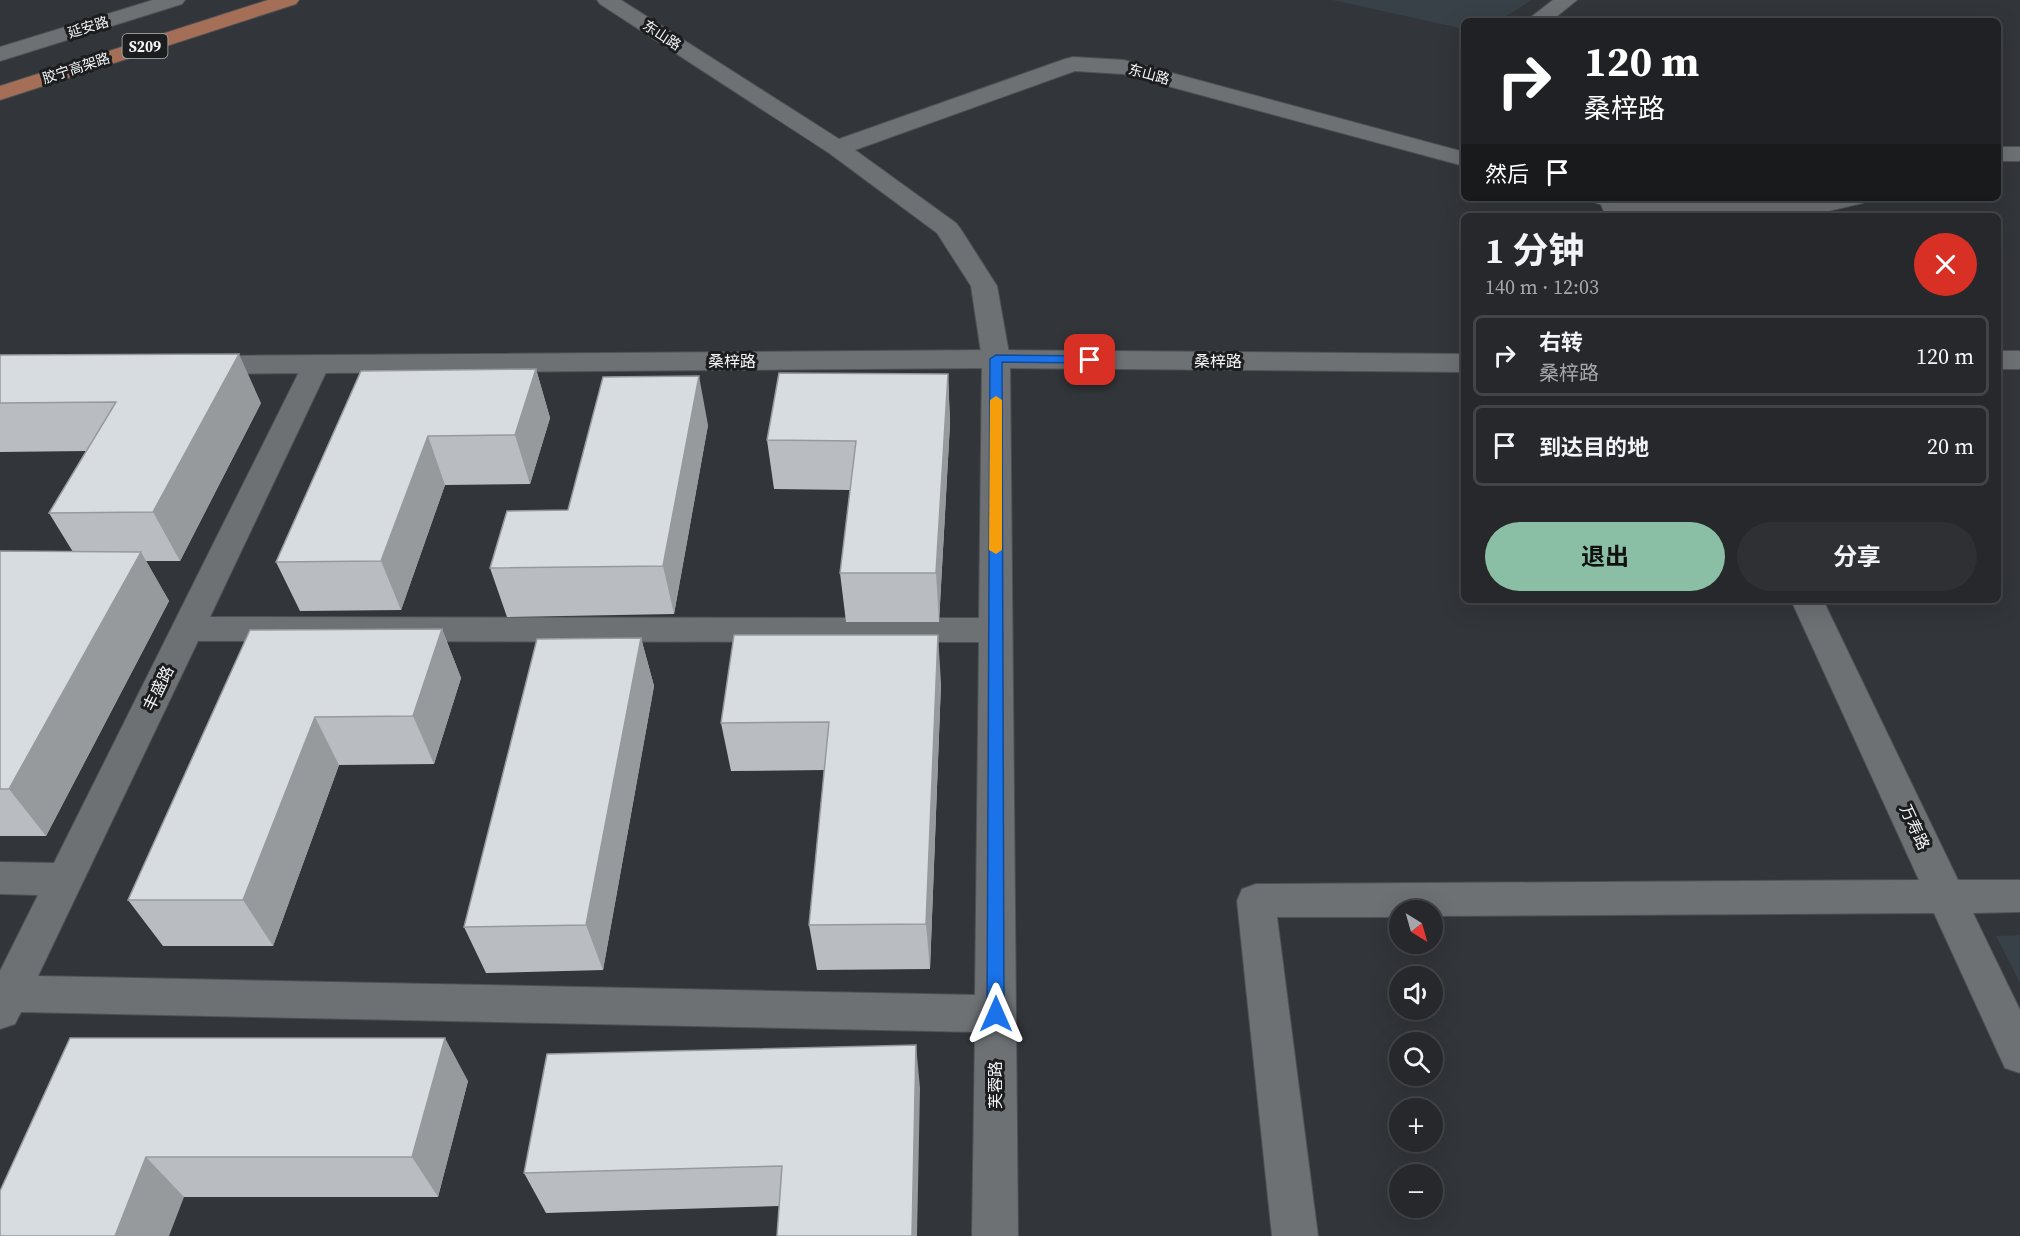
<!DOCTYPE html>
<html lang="zh">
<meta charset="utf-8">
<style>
body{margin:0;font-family:"Source Serif 4","Noto Sans SC",serif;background:#2e3033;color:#f1f3f6;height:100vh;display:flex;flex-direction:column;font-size:22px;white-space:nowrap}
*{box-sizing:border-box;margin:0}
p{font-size:20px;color:#a4a6a9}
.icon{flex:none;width:33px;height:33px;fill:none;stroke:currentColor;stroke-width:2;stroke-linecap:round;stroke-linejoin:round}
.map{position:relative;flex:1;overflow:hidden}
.sheet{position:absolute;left:1461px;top:213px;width:540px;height:390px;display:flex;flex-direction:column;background:#26282b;border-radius:9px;box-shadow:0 6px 24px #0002,0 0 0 2px #424447}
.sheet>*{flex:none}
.guide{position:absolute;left:1461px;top:18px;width:540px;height:183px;border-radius:9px;box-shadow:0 6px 24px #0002,0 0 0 2px #424447;background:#202124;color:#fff;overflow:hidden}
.needle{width:39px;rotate:143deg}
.controls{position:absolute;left:1389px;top:900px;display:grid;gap:12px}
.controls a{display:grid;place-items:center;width:54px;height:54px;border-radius:50%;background:#26282b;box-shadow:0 6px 24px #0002,0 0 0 2px #424447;font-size:30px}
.pin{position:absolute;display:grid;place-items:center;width:51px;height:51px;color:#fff;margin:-26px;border-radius:12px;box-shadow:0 3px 9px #0006}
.me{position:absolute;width:66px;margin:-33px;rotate:0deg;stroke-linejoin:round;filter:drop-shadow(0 0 4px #0008)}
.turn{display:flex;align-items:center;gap:21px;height:126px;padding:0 24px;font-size:27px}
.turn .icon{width:78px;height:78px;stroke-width:2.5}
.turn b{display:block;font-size:42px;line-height:51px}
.then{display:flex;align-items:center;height:57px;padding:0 24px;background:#0003;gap:12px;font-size:22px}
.round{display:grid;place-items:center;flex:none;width:63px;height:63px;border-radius:32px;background:#2e3033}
.summary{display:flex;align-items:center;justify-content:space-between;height:102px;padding:0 24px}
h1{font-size:36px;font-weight:700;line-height:45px}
.action{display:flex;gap:12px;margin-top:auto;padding:12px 24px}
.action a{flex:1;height:69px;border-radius:36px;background:#8abfa5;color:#111;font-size:24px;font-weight:700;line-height:69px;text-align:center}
.action a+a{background:#2e3033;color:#f1f3f6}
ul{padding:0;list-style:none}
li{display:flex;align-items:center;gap:18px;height:81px;margin:0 12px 9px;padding:0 12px;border:3px solid #424447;border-radius:9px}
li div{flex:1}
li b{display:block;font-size:22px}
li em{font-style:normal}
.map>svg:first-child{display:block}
.built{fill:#384148}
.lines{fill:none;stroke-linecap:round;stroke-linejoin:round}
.minor-casing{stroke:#4e5154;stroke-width:2}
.tertiary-casing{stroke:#4e5154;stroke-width:2}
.secondary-casing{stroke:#4e5154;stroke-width:2}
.trunk-casing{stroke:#4e5154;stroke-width:2}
.minor{fill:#6d7174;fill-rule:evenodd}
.tertiary{fill:#6d7174;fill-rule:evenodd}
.secondary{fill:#6d7174;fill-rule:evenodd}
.trunk{fill:#a56e57;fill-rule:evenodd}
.wall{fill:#b9bdc1}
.shaded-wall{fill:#969a9d}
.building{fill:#d7dce0;stroke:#969a9d;stroke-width:1.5}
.route{fill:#1a73e8;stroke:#114b97;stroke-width:1.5}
.slow{fill:#f59e0b}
.labels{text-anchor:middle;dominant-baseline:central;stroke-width:6;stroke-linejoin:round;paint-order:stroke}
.far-street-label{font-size:14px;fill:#f2f4f7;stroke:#1b1d1e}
.shield{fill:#1b1d1e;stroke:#b2b4b6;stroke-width:1.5}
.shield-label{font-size:15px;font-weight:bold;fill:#f2f4f7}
.street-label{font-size:16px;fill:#f2f4f7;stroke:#1b1d1e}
</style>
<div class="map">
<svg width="2020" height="1236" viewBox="0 0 2020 1236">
<rect width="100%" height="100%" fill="#323539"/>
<path class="built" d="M1332,0h200l-34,21h-34v8z
M2020,935v48l-24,-47z"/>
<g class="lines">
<g class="minor-casing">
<path id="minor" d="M1553,0h24l-26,21h-25z
M1598,198h24l10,18h-26z
M996,350l10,3 4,6 8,877h-46l3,-204 -954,-20 -6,12 -15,5v-58l38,-76 -38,-1v-32l54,1 252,-505 10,-3 10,3 4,6 -120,253 769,1 3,-259 4,-6zM198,641l781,1 -4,353 -937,-19z
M1791,600h32l135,280h62v32l-47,1 47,97v63l-15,-5 -71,-155 -502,3v-6h-32v7h-123l41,319h-46l-35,-335 5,-12 14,-5 663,-4z"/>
</g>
<g class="tertiary-casing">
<path id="tertiary" d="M597,0h24l218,139 226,-80 8,-2 51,3 340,92v14l-341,-92 -48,-3 -220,79 101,73 4,5 37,58 13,73 -4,6 -10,3 -10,-3 -4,-6 -11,-73 -34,-53 -108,-80 -229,-149z
M1998,147h22v14h-22z
M1593,198h40l10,3 223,-3 -3,5 -43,10 -178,2 -46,-12z"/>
</g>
<g class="secondary-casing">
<path id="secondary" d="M153,0h32l-3,4 -182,57v-14z
M996,350l468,4v18l-468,-4 -796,6 -10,-3 -4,-6 4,-6 10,-3z
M1998,351h22v18h-22z"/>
</g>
<g class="trunk-casing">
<path id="trunk" d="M268,0h31l-3,4 -296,96v-14z"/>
</g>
<use href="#minor" class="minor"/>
<use href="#tertiary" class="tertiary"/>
<use href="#secondary" class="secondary"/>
<use href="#trunk" class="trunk"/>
</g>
<path class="wall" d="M0,355l261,48 -81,158h-34l23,40 -123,235h-46v-285l73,1 -24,-39 37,-62 -86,1z
M536,369l14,49 -20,66 -85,1 -44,125 -101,1 -24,-49 85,-191z
M948,374l2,49 -11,199h-93l-6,-49 10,-83 -76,-1 -7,-49z
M708,425l-34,189 -167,3 -17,-49 78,-58z
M442,629l19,49 -27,86 -95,1 -66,181h-110l-35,-46 122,-270z
M641,638l13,48 -51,284 -117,3 -22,-46z
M941,683l-11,286 -113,1 -8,-45 15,-155 -93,1 -10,-48z
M468,1081l-30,116h-254l-184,-6z
M920,1088l-141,118 -233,7 -22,-40z"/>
<path class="shaded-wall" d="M239,354l22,49 -81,158 -27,-49z
M536,369l14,49 -20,66 -15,-49z
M948,374l2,49 -11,199 -3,-49z
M699,376l9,49 -34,189 -11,-48z
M428,436l17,49 -44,125 -20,-49z
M141,552l28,49 -123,235 -37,-47z
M442,629l19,49 -27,86 -21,-48z
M938,635l3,48 -11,286 -4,-45z
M641,638l13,48 -51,284 -17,-45z
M315,717l24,48 -66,181 -30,-46z
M445,1038l23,43 -30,116 -26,-40z
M916,1045l4,43 -3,148h-5z
M146,1157l38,40 -15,39h-54z"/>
<path class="building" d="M239,354l-86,158 -104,1 67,-111 -116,1v-48z
M536,369l-21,66 -87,1 -47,125 -105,1 85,-191z
M779,373l169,1 -12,199h-96l16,-132 -89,-1z
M699,376l-36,190 -173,2 17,-57 61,-1 35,-133z
M0,551l141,1 -132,237h-9z
M442,629l-29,87 -98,1 -72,183h-115l122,-270z
M734,635h204l-12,289 -117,1 20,-203 -108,1z
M641,638l-55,287 -122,2 73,-288z
M70,1038h375l-33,119h-266l-31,79h-115v-45z
M916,1045l-4,191h-135l5,-70 -258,7 23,-119z"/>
<path class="route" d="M996,355l94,1 6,4 -6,3 -88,-1 2,652 -2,6 -6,2 -6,-2 -3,-6 3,-655z"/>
<path class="slow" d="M996,396l6,4v150l-6,4 -7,-4 1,-150z"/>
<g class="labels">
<g class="far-street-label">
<text transform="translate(88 27) rotate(-17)">延安路</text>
<text transform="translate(662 35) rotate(33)">东山路</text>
<text transform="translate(76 68) rotate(-18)">胶宁高架路</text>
<text transform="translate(1149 74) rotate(15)">东山路</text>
</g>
<rect class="shield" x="122.5" y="34" width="45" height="24" rx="4.5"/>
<g class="shield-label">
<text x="145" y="46">S209</text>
</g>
<g class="street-label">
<text x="732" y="361">桑梓路</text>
<text x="1218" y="361">桑梓路</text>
<text transform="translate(158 688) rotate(-64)">丰盛路</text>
<text transform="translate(1915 827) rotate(65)">万寿路</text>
<text transform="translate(995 1085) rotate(-90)">芙蓉路</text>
</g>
</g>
</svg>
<div class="controls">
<a><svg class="needle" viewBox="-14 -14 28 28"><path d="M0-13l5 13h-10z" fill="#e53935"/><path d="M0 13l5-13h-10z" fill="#a4a6a9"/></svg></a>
<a><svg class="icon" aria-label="sound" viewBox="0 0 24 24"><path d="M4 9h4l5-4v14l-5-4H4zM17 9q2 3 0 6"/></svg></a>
<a><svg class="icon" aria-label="search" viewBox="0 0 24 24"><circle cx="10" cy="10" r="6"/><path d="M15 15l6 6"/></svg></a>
<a>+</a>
<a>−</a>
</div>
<div class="pin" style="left:1090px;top:360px;background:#d93025"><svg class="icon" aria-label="arrive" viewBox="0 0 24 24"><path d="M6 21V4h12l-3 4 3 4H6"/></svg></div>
<svg class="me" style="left:996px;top:1014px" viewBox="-20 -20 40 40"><path d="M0-17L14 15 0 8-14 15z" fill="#1a73e8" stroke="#fff" stroke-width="4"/></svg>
<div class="guide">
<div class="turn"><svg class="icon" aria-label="right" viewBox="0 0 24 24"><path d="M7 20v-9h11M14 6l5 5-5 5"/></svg><div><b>120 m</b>桑梓路</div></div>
<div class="then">然后<svg class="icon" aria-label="arrive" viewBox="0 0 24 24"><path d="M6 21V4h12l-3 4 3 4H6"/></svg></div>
</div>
<section class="sheet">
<div class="summary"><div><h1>1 分钟</h1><p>140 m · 12:03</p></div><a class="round" style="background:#d93025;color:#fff"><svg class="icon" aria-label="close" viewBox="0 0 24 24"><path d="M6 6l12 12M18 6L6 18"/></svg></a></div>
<ul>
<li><svg class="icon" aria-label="right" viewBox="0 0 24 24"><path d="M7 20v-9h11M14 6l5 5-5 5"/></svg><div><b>右转</b><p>桑梓路</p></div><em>120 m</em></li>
<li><svg class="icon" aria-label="arrive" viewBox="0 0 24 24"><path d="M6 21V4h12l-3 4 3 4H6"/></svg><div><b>到达目的地</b></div><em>20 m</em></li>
</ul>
<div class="action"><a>退出</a><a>分享</a></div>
</section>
</div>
